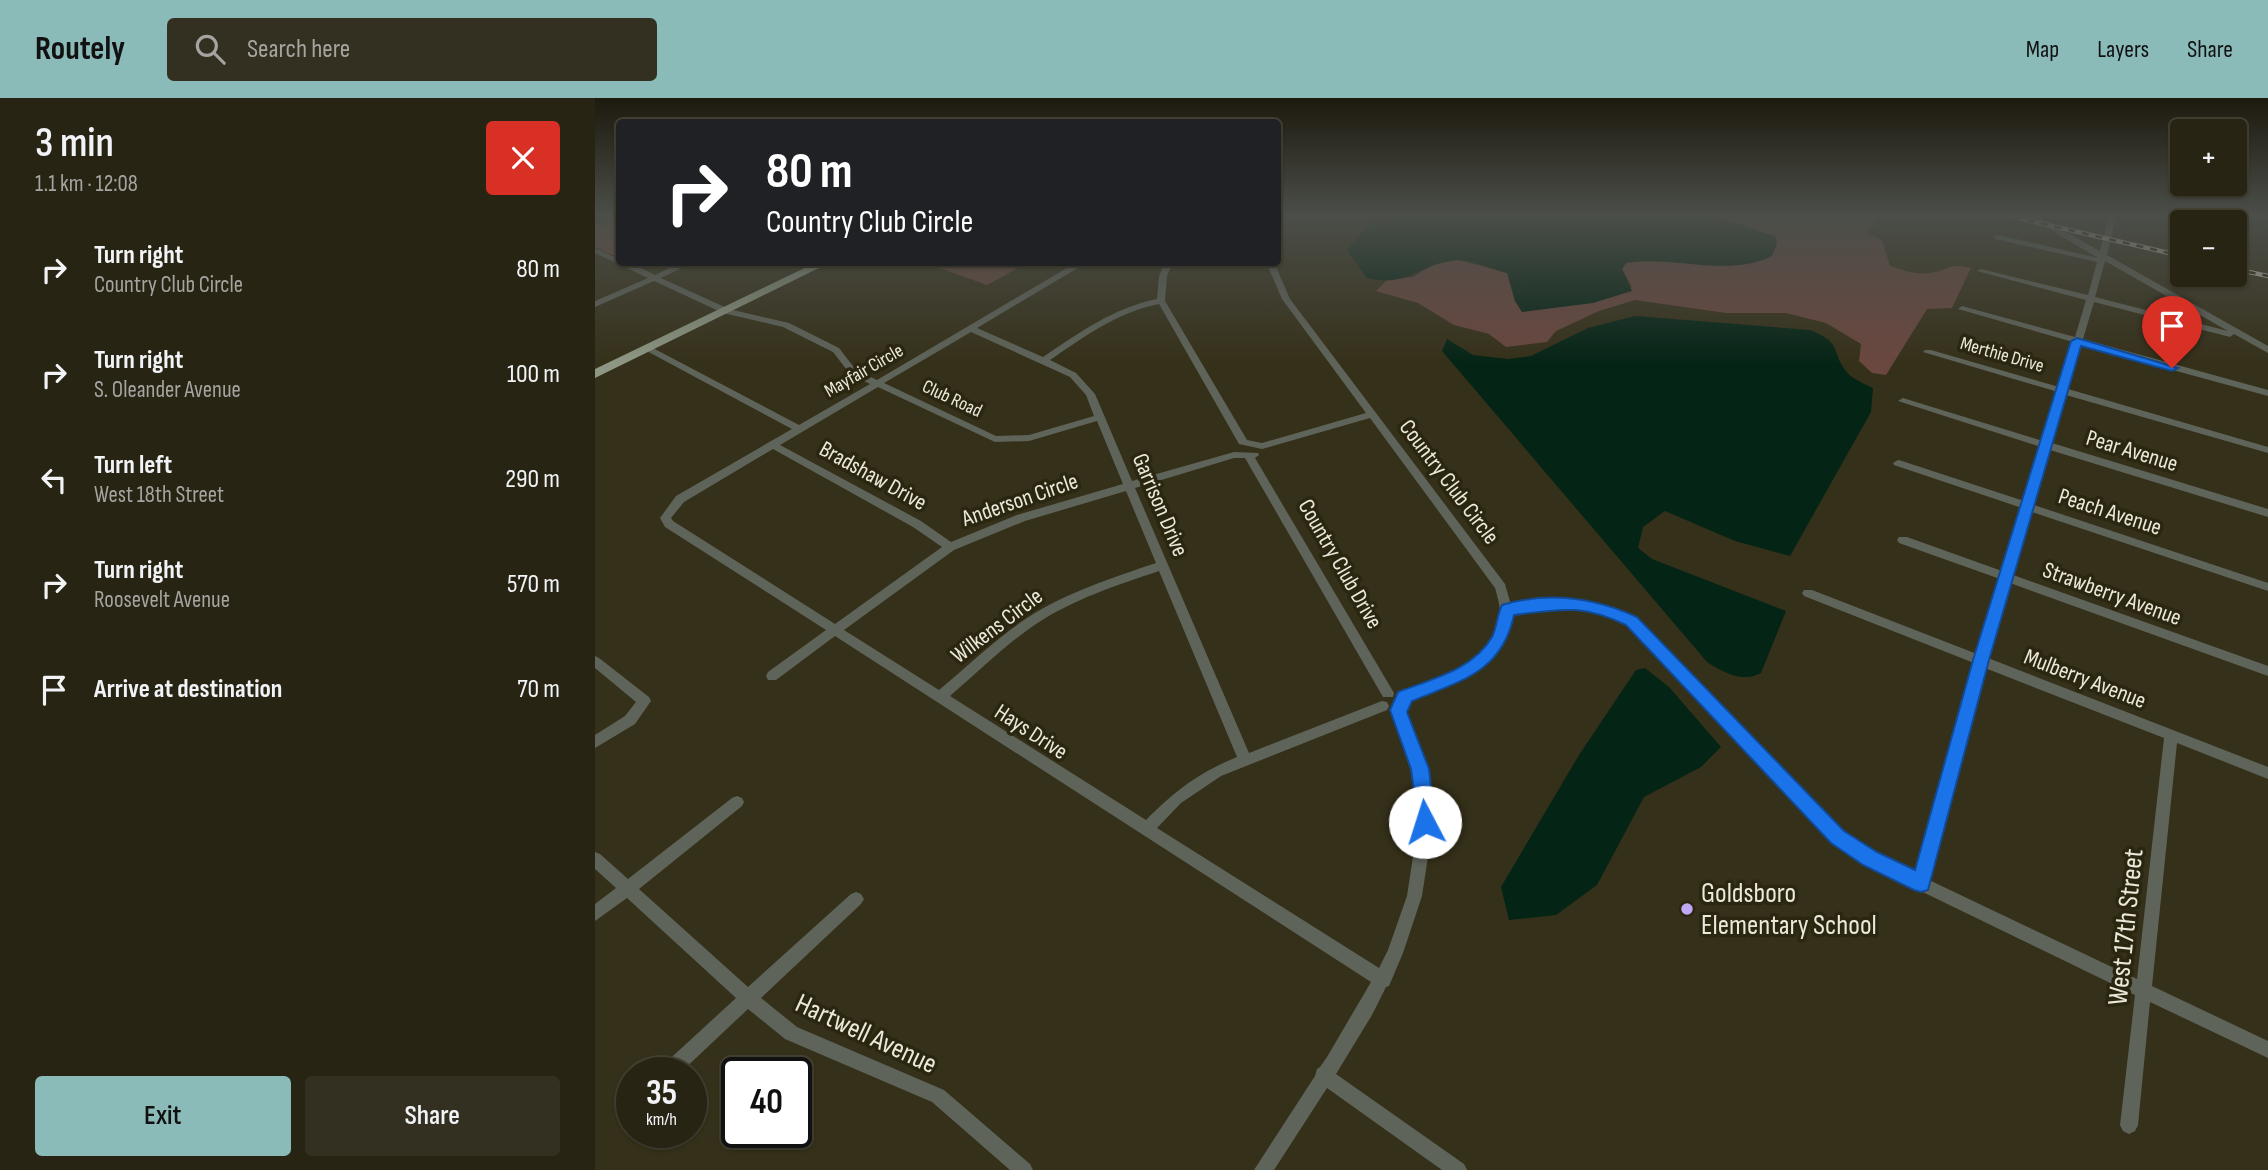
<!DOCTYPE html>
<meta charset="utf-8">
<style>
body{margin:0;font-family:"Sofia Sans Condensed",sans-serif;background:#343021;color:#f1f3f6;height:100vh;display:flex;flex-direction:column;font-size:26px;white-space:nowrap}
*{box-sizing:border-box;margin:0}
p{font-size:23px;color:#a5a4a0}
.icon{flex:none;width:38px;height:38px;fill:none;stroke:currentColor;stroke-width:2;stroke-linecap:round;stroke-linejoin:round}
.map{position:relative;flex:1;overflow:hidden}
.side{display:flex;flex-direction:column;background:#282413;width:595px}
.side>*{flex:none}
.banner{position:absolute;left:21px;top:21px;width:665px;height:147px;border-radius:7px;box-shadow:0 2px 5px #0004,0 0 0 2px #444133;background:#202124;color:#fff;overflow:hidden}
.tools{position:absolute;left:1575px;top:21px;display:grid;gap:14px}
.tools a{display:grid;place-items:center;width:77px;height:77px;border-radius:7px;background:#282413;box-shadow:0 2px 5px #0004,0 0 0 2px #444133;font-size:35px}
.speed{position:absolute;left:21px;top:959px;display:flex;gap:14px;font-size:35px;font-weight:700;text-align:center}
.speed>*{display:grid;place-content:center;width:91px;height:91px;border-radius:50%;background:#282413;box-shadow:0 2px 5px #0004,0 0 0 2px #444133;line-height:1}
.speed small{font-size:18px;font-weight:400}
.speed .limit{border:4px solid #111;border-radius:10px;background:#fff;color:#111}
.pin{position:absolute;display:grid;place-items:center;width:60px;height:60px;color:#fff;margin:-72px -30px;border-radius:50% 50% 50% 0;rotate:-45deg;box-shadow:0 0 7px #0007}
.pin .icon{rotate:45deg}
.me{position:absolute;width:77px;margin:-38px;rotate:355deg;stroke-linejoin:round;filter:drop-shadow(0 0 5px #0008)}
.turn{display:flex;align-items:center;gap:24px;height:147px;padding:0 35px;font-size:32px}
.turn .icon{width:91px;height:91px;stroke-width:2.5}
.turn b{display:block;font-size:49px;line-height:60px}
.round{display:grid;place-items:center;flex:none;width:74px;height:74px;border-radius:7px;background:#343021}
.summary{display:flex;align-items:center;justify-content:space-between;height:119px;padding:0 35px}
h1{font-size:42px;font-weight:600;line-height:52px}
.action{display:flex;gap:14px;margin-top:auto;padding:14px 35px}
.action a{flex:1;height:80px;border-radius:7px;background:#8bbbb9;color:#111;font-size:28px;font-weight:600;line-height:80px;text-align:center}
.action a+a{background:#343021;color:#f1f3f6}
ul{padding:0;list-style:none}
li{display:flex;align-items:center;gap:21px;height:105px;padding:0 35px}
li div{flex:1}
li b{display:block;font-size:26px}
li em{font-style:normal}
header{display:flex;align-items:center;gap:42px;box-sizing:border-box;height:98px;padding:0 35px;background:#8bbbb9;color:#111}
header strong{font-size:33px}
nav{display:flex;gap:38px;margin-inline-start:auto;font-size:24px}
.search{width:490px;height:63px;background:#343021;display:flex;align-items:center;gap:18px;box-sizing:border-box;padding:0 24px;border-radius:7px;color:#a5a4a0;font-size:26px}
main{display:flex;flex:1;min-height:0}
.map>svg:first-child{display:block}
.green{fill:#6a473f}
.forest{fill:#764e44}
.water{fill:#042416}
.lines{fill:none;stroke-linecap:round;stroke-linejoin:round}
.minor{fill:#5f645a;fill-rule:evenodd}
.major{fill:#8d9783;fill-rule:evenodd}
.rail-casing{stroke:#c7c4b4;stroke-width:4.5}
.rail{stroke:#2b2610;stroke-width:2.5;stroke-dasharray:7;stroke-linecap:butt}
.route{fill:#1a73e8;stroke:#114b97;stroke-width:2}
.poi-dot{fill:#c0a8f4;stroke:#2b2610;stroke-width:2.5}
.labels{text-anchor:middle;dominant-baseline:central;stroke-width:7;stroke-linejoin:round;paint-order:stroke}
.far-street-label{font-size:19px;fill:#ece9db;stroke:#2b2610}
.street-label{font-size:23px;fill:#ece9db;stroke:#2b2610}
.near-poi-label{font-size:28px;fill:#ece9db;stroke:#2b2610;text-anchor:start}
.near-street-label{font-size:28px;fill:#ece9db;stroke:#2b2610}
</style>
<header>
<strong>Routely</strong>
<div class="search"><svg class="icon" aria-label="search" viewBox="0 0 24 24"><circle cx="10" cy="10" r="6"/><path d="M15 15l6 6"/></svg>Search here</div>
<nav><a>Map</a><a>Layers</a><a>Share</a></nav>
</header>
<main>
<section class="side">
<div class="summary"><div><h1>3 min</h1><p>1.1 km · 12:08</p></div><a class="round" style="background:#d93025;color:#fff"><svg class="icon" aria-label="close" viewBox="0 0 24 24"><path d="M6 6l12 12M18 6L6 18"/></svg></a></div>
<ul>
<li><svg class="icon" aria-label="right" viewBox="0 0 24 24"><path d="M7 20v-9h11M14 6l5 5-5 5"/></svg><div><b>Turn right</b><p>Country Club Circle</p></div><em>80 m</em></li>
<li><svg class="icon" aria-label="right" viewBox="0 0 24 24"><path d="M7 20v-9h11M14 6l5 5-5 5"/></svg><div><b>Turn right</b><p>S. Oleander Avenue</p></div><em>100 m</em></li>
<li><svg class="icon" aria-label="left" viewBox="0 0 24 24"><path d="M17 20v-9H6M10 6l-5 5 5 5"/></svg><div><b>Turn left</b><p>West 18th Street</p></div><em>290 m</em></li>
<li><svg class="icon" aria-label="right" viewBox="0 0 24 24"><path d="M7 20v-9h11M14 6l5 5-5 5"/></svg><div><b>Turn right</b><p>Roosevelt Avenue</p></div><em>570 m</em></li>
<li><svg class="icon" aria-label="arrive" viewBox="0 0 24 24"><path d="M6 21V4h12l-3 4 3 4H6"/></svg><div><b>Arrive at destination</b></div><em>70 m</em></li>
</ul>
<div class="action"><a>Exit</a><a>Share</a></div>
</section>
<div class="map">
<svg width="1673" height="1072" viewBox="0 0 1673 1072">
<rect width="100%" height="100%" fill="#353019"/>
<path class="green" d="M1113,116h171l-12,19 15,7 8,26c13,4 25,9 39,7 20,-2 18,-11 42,-5l-19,40 -25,1 -41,66 -14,-2 -13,-12 2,-17 -35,-21 -40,-10h-60l-91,-13 -36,11 -43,20 -9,11 -41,5 -17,-13 -35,-9 -36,-22 -42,-12 11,-11 26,-3 19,-12 26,-5 50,13 7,28c51,6 70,5 117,-14l-10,-18 4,-6 25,-5 54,5 70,-27z
M331,165h101l-40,22z"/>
<path class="forest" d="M24,117v43l-24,-11v-22z"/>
<path class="water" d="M797,116h316l67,22 2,7 -5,13c-44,22 -98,-1 -146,7l-4,6 10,22 -39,12 -71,9 -7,-11 -8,-28c-15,-4 -37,-14 -52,-13 -35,4 -48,28 -88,18l-20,-28 18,-20z
M1040,218l175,14c32,13 20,18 35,40 5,8 20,14 28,18l-2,24 -81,144 -55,-15 -70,-30 -22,16 -5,21 14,11 134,52 -25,62c-19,10 -36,0 -54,-11l-265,-311 5,-12 26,16 35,4 23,-3 57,-28z
M1050,570l24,19 52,60 -20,20 -57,30 -47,88 -41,30 -47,5 -8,-33 78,-132 57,-85z"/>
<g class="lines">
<path class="minor" d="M1429,116h9l67,37 9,-37h8l-10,41 161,91v7l-34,-19 -4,3 -136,-35 -11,37 185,51v6l-187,-51 -13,44 200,58v6l-202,-58 -14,48 216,66v8l-218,-67 -16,55 234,78v8l-236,-79 -19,63 255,91v10l-258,-93 -22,75 280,109v12l-91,-36 -25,243 116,55v17l-118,-56 -12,123 -3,6 -6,3 -6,-3 -3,-6 15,-130 -270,-131 -33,-22 -205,-218c-41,-18 -71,-19 -115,-10 0,5 0,11 -2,16 -12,40 -71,60 -106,72l-5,-1 -1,-4 1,-4c30,-11 87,-29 99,-62 5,-15 1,-29 -3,-43l-125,-170 -108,31 -23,-5 -80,-140c-42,8 -75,33 -109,56l26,13 19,21 37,87 102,-29 24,1 1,2 -4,3 139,235 -1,4h-10l-138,-239h-11l-99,30 114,265 133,-52 5,1 2,4 -2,4 -166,66 -40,27 -24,25 222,140 9,-18 19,-54 9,-59 -4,-62 -21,-65 2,-4 5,-1 5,1 2,4 21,65 5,62 -9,59 -19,57 -14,33 -3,1 -14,28 -36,59 128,90 3,6h-25l-115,-82 -53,82h-20l61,-94 2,-7 3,-2 7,-10 44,-75 -536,-346 -59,44h-8l-2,-4 2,-4 58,-42 -161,-103 -5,-9 16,-22 116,-67 -149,-80 2,-2h6l148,78 71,-41 -20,-10 -17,-22 -50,-25 -60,-14 -69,-32 -59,26v-6l53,-23 -53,-25v-5l24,11v3h10l26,13 27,-13h12l-33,16 68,31 60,14 50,25 17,22 21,10 200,-118h11l-111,66 66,29c36,-24 70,-49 114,-58l2,-23 6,-14h8l-6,14 -2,25 82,139 15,3 104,-30 -84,-114 -16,-37h8l16,37 215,285 6,21c48,-9 80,-7 124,13l207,214 33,22 41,20 58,-211 -170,-67 -2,-3 2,-3h8l165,64 23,-75 -101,-36 -2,-3 2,-3h8l95,34 20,-63 -128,-43 -1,-2 5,-3 4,1 122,40 17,-54 -143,-46 5,-3 3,1 137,42 15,-49 -135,-40 2,-2h6l128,37 14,-45 -115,-33 4,-3 113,31 11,-37 -109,-29 4,-2 107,26 9,-33 -102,-23 -1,-2 4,-2 100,23zM1510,163l123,70 -133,-34zM376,234l99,45 16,18 8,21 -65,19 -33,1 -112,-53zM283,289l117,55 34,-1 68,-20 26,63 -106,31 -66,27 -30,-21 -141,-76zM178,351l140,78 29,20 -107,77 -162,-103 -2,-3 13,-16zM531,393l30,72c-44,15 -89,29 -129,55 -32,21 -59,48 -88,72l-95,-60 110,-80 71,-29zM564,473l78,186c-39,16 -62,34 -91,63l-196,-124c28,-24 55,-51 86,-72 38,-25 81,-39 123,-53zM1390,570l179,70 -27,241 -208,-99z
M0,558l4,2 50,39 2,4 -16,23 -40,24v-13l30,-19 11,-14 -41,-34z
M142,698l5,2 2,4 -2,4 -103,83 109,98 103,-93 5,-2 5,2 3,5 -3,5 -100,94 36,29 147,63 86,74 3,6h-23l-78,-68 -147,-63 -37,-30 -68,64h-22l3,-6 75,-69 -109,-100 -32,23v-17l21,-16 -21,-19v-17l5,2 28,25 104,-81z
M37,998v19l-3,1 -6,-3 -3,-6 3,-6z"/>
<path class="major" d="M222,164h14l-236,116v-9z"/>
<g class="rail-casing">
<path id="rail" d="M1405,116l182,42
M1640,171l33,7"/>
</g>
<use href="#rail" class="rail"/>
</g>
<linearGradient id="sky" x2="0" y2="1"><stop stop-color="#1d1a0e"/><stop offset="0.44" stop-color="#4b4e49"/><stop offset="1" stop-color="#4b4e49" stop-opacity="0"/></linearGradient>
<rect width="1673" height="266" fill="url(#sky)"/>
<path class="route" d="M1482,240l101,30 -6,3 -91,-25 -92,314 -61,230 -7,2 -7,-2 -51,-25 -32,-22 -205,-218c-45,-21 -64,-16 -112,-10 -12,57 -53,66 -102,86l-5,11 22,57 6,53 -3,6 -7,2 -6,-2 -8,-59 -21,-59 8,-18c33,-13 75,-22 94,-55 5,-10 5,-22 10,-32 47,-14 91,-8 135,12l207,214 33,21 38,18 58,-210 98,-319z"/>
<circle class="poi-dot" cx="1092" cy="811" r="7"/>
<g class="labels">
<g class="far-street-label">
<text transform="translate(1407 257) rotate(16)">Merthie Drive</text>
<text transform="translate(269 273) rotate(-30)">Mayfair Circle</text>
<text transform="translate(357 301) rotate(25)">Club Road</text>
</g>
<g class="street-label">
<text transform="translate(1537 353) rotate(17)">Pear Avenue</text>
<text transform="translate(278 378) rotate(29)">Bradshaw Drive</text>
<text transform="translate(854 384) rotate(53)">Country Club Circle</text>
<text transform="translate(425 402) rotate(-19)">Anderson Circle</text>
<text transform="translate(565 407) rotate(67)">Garrison Drive</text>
<text transform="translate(1515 414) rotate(18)">Peach Avenue</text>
<text transform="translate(745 466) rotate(60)">Country Club Drive</text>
<text transform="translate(1517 496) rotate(20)">Strawberry Avenue</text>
<text transform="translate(402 528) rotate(-37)">Wilkens Circle</text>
<text transform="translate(1490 581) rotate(21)">Mulberry Avenue</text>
<text transform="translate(436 634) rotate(33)">Hays Drive</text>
</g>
<g class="near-poi-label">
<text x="1106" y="795">Goldsboro<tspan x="1106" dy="32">Elementary School</tspan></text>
</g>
<g class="near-street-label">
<text transform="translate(1531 829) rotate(-84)">West 17th Street</text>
<text transform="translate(271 936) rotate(25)">Hartwell Avenue</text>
</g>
</g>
</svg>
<div class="tools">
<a>+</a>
<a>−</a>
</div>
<div class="speed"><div>35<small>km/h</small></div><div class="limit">40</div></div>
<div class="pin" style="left:1577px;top:270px;background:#d93025"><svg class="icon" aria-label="arrive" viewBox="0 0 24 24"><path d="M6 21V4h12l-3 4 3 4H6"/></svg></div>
<svg class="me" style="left:830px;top:724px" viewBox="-20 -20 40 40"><circle r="19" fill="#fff"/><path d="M0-13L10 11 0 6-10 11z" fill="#1a73e8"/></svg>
<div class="banner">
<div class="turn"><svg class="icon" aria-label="right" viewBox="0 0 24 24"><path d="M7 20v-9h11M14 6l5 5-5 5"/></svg><div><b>80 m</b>Country Club Circle</div></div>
</div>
</div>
</main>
